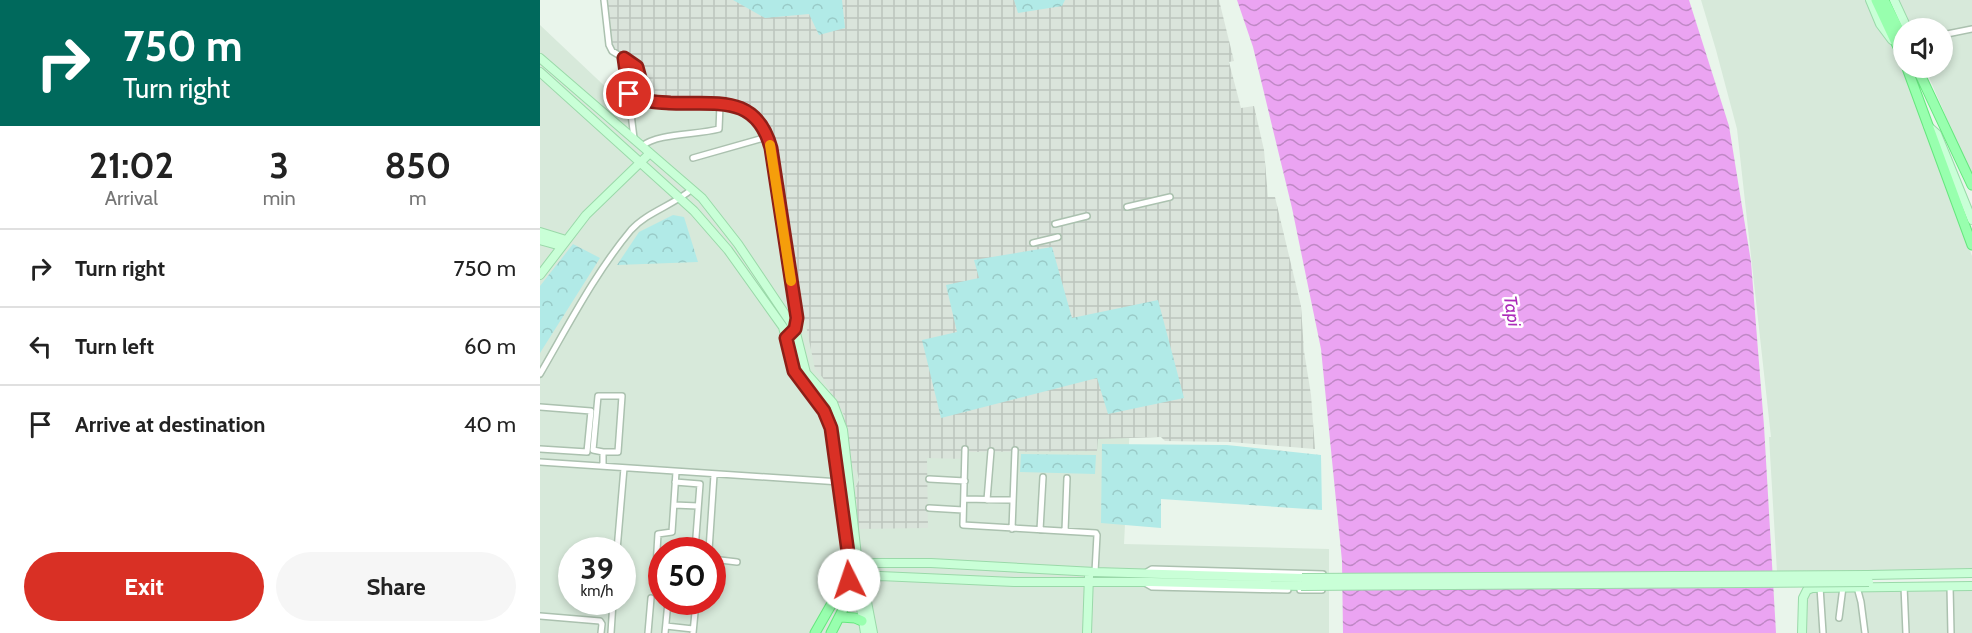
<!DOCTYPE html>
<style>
body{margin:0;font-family:Cabin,sans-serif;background:#f6f6f6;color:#222;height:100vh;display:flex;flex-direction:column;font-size:22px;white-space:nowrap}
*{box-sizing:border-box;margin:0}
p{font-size:20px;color:#767676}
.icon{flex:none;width:33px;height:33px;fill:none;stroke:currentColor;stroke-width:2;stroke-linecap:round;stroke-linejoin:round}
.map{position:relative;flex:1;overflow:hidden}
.details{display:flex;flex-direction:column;background:#fff;width:540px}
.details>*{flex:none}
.guide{background:#00695c;color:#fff;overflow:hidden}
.buttons{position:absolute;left:1353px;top:18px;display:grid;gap:12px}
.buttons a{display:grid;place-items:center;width:60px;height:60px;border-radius:50%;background:#fff;box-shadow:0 3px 9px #0003;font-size:30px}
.speed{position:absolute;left:18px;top:537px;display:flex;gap:12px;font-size:30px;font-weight:700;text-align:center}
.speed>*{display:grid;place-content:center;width:78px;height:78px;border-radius:50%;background:#fff;box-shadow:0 3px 9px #0003;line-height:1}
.speed small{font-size:15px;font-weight:400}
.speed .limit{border:9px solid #d22;background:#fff;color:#111}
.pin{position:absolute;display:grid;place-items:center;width:51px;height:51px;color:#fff;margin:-26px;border:3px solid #fff;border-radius:50%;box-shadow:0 2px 6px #0007}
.me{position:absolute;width:66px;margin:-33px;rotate:356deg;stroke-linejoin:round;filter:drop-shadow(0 0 4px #0008)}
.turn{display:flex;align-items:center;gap:21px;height:126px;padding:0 24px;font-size:27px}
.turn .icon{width:78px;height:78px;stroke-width:2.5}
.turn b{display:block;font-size:42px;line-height:51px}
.eta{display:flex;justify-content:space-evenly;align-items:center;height:102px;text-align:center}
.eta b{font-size:36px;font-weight:700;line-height:42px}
.primary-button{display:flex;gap:12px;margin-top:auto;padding:12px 24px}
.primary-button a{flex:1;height:69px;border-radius:36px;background:#d93025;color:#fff;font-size:24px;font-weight:700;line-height:69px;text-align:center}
.primary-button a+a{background:#f6f6f6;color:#222}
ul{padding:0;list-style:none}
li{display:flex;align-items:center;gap:18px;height:78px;padding:0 24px;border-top:2px solid #e0e0e0}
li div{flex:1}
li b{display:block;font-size:22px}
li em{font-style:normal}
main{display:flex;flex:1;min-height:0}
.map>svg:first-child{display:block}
.residential{fill:#d7e9da;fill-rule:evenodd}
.industrial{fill:url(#industrial-grid)}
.forest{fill:url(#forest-crowns)}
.water{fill:url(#water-waves)}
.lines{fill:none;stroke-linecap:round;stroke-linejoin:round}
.street-casing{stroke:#abc1af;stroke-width:8}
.secondary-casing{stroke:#9ad9a9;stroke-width:10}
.primary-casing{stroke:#65e77e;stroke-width:11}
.street{stroke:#fff;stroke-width:5}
.secondary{stroke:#c9ffd7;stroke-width:8}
.primary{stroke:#98ffae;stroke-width:9}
.secondary-bridge-casing{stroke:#9ad9a9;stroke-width:10;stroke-linecap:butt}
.secondary-bridge{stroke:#c9ffd7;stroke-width:8}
.route-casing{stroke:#8d1f18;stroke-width:15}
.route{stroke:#d93025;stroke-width:10}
.slow{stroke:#f59e0b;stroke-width:10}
.labels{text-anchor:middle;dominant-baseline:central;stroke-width:5;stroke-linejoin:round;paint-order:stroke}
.water-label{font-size:18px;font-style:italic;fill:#ad2cb9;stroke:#fff}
</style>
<main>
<section class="details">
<div class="guide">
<div class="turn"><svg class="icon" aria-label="right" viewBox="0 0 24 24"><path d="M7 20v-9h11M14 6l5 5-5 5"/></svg><div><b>750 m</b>Turn right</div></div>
</div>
<div class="eta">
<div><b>21:02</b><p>Arrival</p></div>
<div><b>3</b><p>min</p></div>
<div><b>850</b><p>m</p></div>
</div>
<ul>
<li><svg class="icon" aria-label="right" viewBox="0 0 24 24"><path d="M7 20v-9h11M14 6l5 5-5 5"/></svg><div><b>Turn right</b></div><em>750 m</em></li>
<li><svg class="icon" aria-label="left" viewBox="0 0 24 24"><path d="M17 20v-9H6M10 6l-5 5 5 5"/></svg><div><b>Turn left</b></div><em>60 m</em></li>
<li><svg class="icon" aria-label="arrive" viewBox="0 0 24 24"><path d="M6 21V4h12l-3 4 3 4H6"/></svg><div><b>Arrive at destination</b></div><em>40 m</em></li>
</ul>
<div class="primary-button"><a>Exit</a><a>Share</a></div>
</section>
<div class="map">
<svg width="1432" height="633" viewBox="0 0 1432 633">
<defs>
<pattern id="industrial-grid" width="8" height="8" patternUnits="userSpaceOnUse" patternTransform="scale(1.5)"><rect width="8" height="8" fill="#dae4db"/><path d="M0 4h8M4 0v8" fill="none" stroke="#bcc5bd"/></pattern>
<pattern id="forest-crowns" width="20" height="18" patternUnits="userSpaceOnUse" patternTransform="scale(1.5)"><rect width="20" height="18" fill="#b1eae7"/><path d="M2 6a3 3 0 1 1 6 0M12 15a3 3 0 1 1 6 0" fill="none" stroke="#99cac7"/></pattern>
<pattern id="water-waves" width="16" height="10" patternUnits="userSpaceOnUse" patternTransform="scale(1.5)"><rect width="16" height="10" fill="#eba4f2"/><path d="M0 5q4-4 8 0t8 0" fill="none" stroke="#bf88c5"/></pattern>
</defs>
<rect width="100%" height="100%" fill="#e9f5eb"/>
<path class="residential" d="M1161,0h165l10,25 18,21 78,210v315l-195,1 -8,-135h2l-34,-308 -21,-79z
M1355,0h77v177l-47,-109h17v-40h-33z
M0,25l91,86 122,-17 377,329 -6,121 205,5v84h-789zM32,550h50v52h-50zM122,550h50v52h-50z
M1432,585v48h-168l1,-36 6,-7z"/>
<path class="industrial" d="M66,0h613l15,61 -5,1 12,46 13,-2 10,44 4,47h7l26,109 3,45 7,44 4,54 -85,-7 -65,-1 -4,-4 -63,2 -1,12 -132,1 -1,7 -37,-1 1,70 -71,1 -4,-37 6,-12 -2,-9 -5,-3 -8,-53 -21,-37 -8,-9 -26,-125 -14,-100 -13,-21 -22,-20 -95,-4 -8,-39 -17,-4 -9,-10z"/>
<path class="forest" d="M193,0h109l3,28 -26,7 -10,-21 -44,4z
M474,0h51l-3,6 -44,7z
M133,215l11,2 14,45 -81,3 22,-33z
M33,244l27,14 -60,95v-67z
M512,247l20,71 86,-18 26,98 -76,16 -11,-36 -156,40 -19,-78 35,-8 -11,-47 33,-7 -5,-18z
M562,444l125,1 94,10 1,55 -161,-11v29l-60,-5z
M481,454l75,1 -1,19 -75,-2z"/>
<path class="water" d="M697,0h452l40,126 22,136 13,164 12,207h-433l-1,-72 -21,-212 -29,-141 -26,-107 -13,-54z"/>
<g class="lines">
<g class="street-casing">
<path id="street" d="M64,0l5,45 3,6 23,14 11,35 93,6 14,9 13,18 5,15 26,170 -2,11 -9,9
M1402,35l30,-6
M84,58l10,80
M102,146c16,-13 55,-11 77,-17l1,-24
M153,158l74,-21
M587,207l43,-10
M515,224l32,-8
M493,243l25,-6
M0,374c28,-48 55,-101 91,-144 16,-18 43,-25 61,-41
M0,407l51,4 -4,41 -47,-3
M425,449l-2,76 133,8 1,2 -2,37
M0,462l300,20
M63,466v-14l-10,-2 5,-54h24l-4,56h-15
M389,479l36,2
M135,482l25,2 -5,66
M424,499l49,1
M447,500l4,-49
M134,505l24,1
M389,508l34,2
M472,529l3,-79
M500,530l3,-53
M525,531l2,-53
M77,550l7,-82
M169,550l5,-75
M172,559l25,3
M122,569l-6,-2 2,-33 14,-2 4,-60
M607,572l5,-3 171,5 -1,16h-22
M605,583l7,4 136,3
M1364,586l2,47
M1410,586l1,47
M1280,587l3,46
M1317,587l4,15 4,31
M0,616l60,5 2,3 -1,9
M1299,618l4,-31
M126,626l27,3
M71,633l2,-31
M108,633l3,-35
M125,633l3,-31
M153,633l3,-31"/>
</g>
<g class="secondary-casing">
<path id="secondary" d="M1330,0l10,24 12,16
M1354,0l13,28
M0,58l162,140 36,46 57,85 11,44 27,30 10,27 15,135
M0,72l154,139 34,39 55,77 11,44 29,40 8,17 19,139
M1388,126l9,8 35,86
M0,232l26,8
M0,240l21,6
M0,275l46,-60 64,-62
M315,565h5l4,4 1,9
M320,565l15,-2h56l164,9 207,6
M1328,575l104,-2
M310,581l6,3 9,-6 15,-2 134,6h137l150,4
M323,581l10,52
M317,583l8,50
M547,633l2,-57
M1262,633l1,-35 4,-8 5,-2 160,-2"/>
</g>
<g class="primary-casing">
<path id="primary" d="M1336,0l28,60
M1344,0l20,40
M1367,68l65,177
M1377,68l55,117
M301,617l14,1 7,3
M275,633l32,-56
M291,633l25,-49"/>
</g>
<use href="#street" class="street"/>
<use href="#secondary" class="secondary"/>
<use href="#primary" class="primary"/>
<g class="secondary-bridge-casing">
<path id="secondary-bridge" d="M762,578l566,-3
M761,586l568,-4"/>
</g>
<use href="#secondary-bridge" class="secondary-bridge"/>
</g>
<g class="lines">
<g class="route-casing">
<path id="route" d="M89,94l-5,-36 13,9 9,33c8,3 16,2 24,3 45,2 86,-10 101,45l26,170 -2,11 -9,9 8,33 30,40 7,17 19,139 -3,7 2,6"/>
</g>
<use href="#route" class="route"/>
<path class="slow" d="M230,145l21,136"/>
</g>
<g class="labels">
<g class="water-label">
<text transform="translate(972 311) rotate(81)">Tapi</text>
</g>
</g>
</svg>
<div class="buttons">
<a><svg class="icon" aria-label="sound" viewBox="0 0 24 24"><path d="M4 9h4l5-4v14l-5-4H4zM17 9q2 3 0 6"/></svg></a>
</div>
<div class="speed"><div>39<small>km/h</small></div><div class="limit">50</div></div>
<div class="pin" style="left:89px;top:94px;background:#d93025"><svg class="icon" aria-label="arrive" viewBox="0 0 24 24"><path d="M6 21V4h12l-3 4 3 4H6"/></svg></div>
<svg class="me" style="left:309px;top:580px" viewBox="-20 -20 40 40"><circle r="19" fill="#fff"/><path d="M0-13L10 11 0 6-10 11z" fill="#d93025"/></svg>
</div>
</main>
